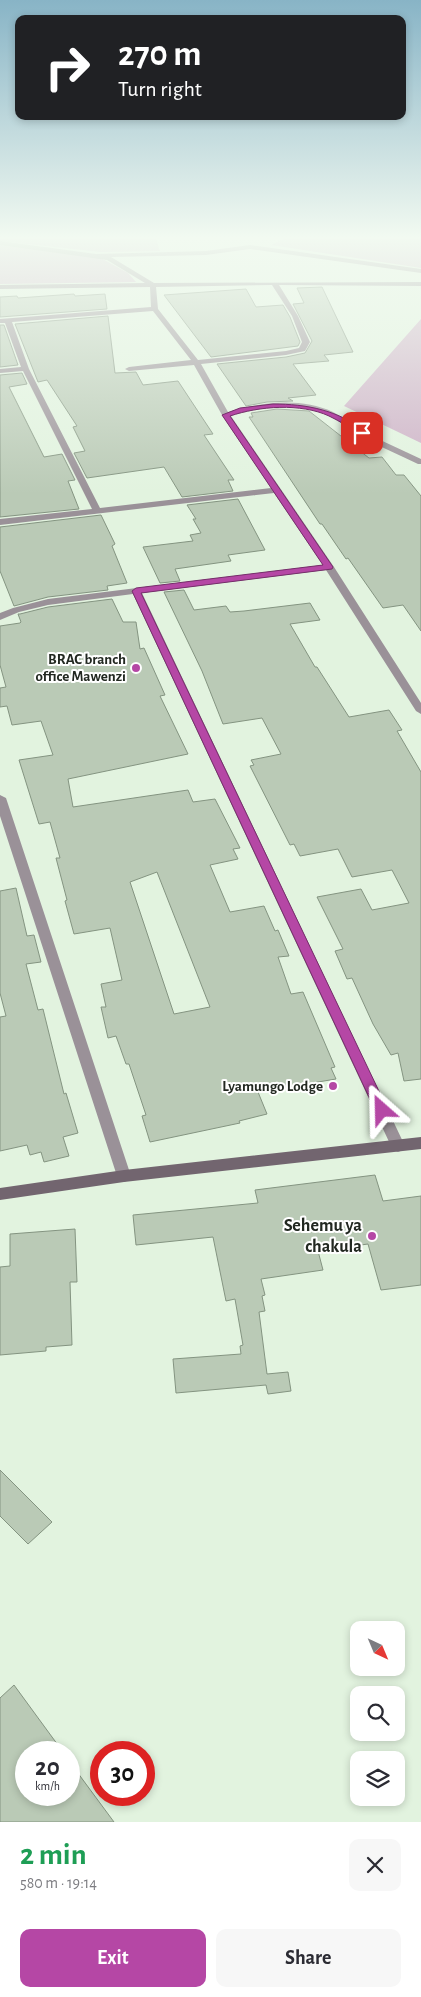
<!DOCTYPE html>
<meta charset="utf-8">
<style>
body{margin:0;font-family:"Alegreya Sans",sans-serif;background:#f7f7f7;color:#2b2b33;height:100vh;display:flex;flex-direction:column;font-size:19px;white-space:nowrap}
*{box-sizing:border-box;margin:0}
p{font-size:16px;color:#7c7c81}
.icon{flex:none;width:28px;height:28px;fill:none;stroke:currentColor;stroke-width:2;stroke-linecap:round;stroke-linejoin:round}
.map{position:relative;height:1822px;overflow:hidden}
.side{display:flex;flex-direction:column;background:#fff;flex:1}
.side>*{flex:none}
.banner{position:absolute;left:15px;top:15px;width:391px;height:105px;border-radius:10px;box-shadow:0 2px 8px #0003;background:#202124;color:#fff;overflow:hidden}
.needle{width:32px;rotate:136deg}
.tools{position:absolute;left:350px;top:1621px;display:grid;gap:10px}
.tools a{display:grid;place-items:center;width:55px;height:55px;border-radius:10px;background:#fff;box-shadow:0 2px 8px #0003;font-size:25px}
.speed{position:absolute;left:15px;top:1741px;display:flex;gap:10px;font-size:25px;font-weight:700;text-align:center}
.speed>*{display:grid;place-content:center;width:65px;height:65px;border-radius:50%;background:#fff;box-shadow:0 2px 8px #0003;line-height:1}
.speed small{font-size:12px;font-weight:400}
.speed .limit{border:8px solid #d22;background:#fff;color:#111}
.pin{position:absolute;display:grid;place-items:center;width:42px;height:42px;color:#fff;margin:-21px;border-radius:10px;box-shadow:0 2px 8px #0006}
.me{position:absolute;width:55px;margin:-28px;rotate:335deg;stroke-linejoin:round;filter:drop-shadow(0 0 4px #0008)}
.turn{display:flex;align-items:center;gap:18px;height:105px;padding:0 20px;font-size:22px}
.turn .icon{width:65px;height:65px;stroke-width:2.5}
.turn b{display:block;font-size:35px;line-height:42px}
.round{display:grid;place-items:center;flex:none;width:52px;height:52px;border-radius:10px;background:#f7f7f7}
.summary{display:flex;align-items:center;justify-content:space-between;height:85px;padding:0 20px}
h1{font-size:30px;font-weight:700;line-height:38px;color:#1e9e55}
.button{display:flex;gap:10px;margin-top:auto;padding:10px 20px}
.button a{flex:1;height:58px;border-radius:10px;background:#b547a5;color:#fff;font-size:20px;font-weight:700;line-height:58px;text-align:center}
.button a+a{background:#f7f7f7;color:#2b2b33}
.map>svg:first-child{display:block}
.green{fill:#ceb1c7}
.building{fill:#bacab6;stroke:#849481;fill-rule:evenodd}
.lines{fill:none;stroke-linecap:round;stroke-linejoin:round}
.street{fill:#9a9198;fill-rule:evenodd}
.secondary{fill:#72656f;fill-rule:evenodd}
.route{fill:#b547a5;stroke:#762e6b}
.poi-dot{fill:#b547a5;stroke:#fff;stroke-width:2}
.labels{text-anchor:middle;dominant-baseline:central;stroke-width:4;stroke-linejoin:round;paint-order:stroke}
.poi-label{font-size:15px;font-weight:bold;fill:#222821;stroke:#fff;text-anchor:end}
.near-poi-label{font-size:18px;font-weight:bold;fill:#222821;stroke:#fff;text-anchor:end}
</style>
<div class="map">
<svg width="421" height="1822" viewBox="0 0 421 1822">
<rect width="100%" height="100%" fill="#e2f3df"/>
<path class="green" d="M0,239h156l4,12 -59,1 -101,-11z
M283,239h138v29l-150,-23z
M0,245l99,12 29,16 8,9 -136,2z
M421,319v124l-77,-37z"/>
<path class="building" d="M322,287l31,65 -29,3 5,6 -36,3 23,31 -28,3 5,3 -26,1 -21,4 -29,-42 69,-7 19,-4 7,-12 -19,-37 11,-1 -7,-15z
M246,289l10,18 27,-2 7,12 10,25 -2,4 -87,11 -47,-62z
M74,294l1,2 30,-2 2,15 -107,8v-20l17,-1 1,2z
M108,316l7,57 21,-1 7,13 35,-4 35,53 -9,1 30,45h-6l5,11 -51,6 -18,-30 -77,11 -13,-25 11,-2 -12,-24 4,-1 -30,-46 -9,2 -23,-58z
M0,325h4l14,40 -18,2z
M22,373l5,11 -18,3 35,70 18,-3 13,26 -7,1 11,28 -79,8v-142z
M277,409l32,2 60,47 13,-1 14,18h8l17,21v135l-18,-26 -20,3 -35,-50 -2,1 -24,-35h-2l-71,-107h4l-2,-4z
M238,499l27,51 -37,5 3,6 -56,8 5,12 -20,2 -17,-36 50,-6 -3,-6 11,-2 -8,-14h3l-9,-14z
M101,515l14,29 -3,2 15,37 -20,3 1,4 -60,7 -34,9 -14,-35v-44z
M184,590l10,20 32,-4 4,6 14,-1 66,-8 10,17 -30,4 25,43h2l32,50 40,-7 13,20 -5,1 24,41v307l-17,2 -6,-28 -7,2 -18,-31 -21,-46 -5,1 -12,-28 8,-2 -26,-52 44,-8 11,21 37,-7 -17,-33 -40,7 -14,-28 -38,7 -6,-12 -4,1 -40,-79 4,-1 -3,-5 30,-6 -19,-36 -39,6 -21,-53 -38,-79z
M112,599l11,23h13l4,27 4,-1 21,47 -5,1 28,58 -120,25 5,28 115,-17 5,12 22,-3 25,49 -7,1 5,10 -28,6 20,47 34,-6 11,25 3,-1 11,26 -11,1 13,37 12,-2 32,75 -4,1 5,11 -78,13 9,22 -28,7 1,2 -90,19 -8,-26 4,-1 -17,-51h-3l-10,-28 -8,2 -7,-31h5l-5,-23 21,-4 -12,-52 -36,6 -9,-33 2,-1 -11,-42h4l-10,-36 -11,2 -20,-64 34,-5 -12,-34 -29,4 -5,-19 -7,1v-19l6,-1 -6,-22v-39l20,-3 1,-1 -3,-8h2l28,-7zM157,872l53,135 -36,7 -44,-132z
M16,888l11,48 7,-1 7,27 -15,2 12,46 5,-1 21,85 2,-1 12,40 -15,4 6,19 -25,6 -3,-10 -11,3 -3,-10 -27,6v-134l6,-1 -6,-23v-102z
M375,1175l8,26 38,-5v89l-40,5 -13,-46 -50,7 5,19 -62,9 4,16 -3,1 3,15 -6,1 8,62 21,-2 3,19 -23,3 -2,-9 -90,8 -3,-34 68,-5 -1,-8 3,-1 -8,-46 -9,2 -13,-64 -77,8 -3,-30 125,-12 -3,-13z
M75,1229l2,53h-7l2,63 -26,2v4l-46,4v-88l10,-1v-32z
M0,1470l52,52 -24,22 -28,-28z
M14,1685l49,67h-37v43h43v-34l45,61h-114v-124z"/>
<g class="lines">
<path class="street" d="M0,241l96,13 110,-3 44,-6 171,24v4l-171,-24 -44,6 -95,2 43,26 267,-1v4l-142,-1 19,31 12,26 -5,9 -19,4 -85,9 27,48c33,-10 73,-15 105,0 15,8 28,18 43,26 15,7 30,14 45,21v5h-3c-16,-8 -33,-15 -49,-23 -16,-9 -30,-21 -47,-28 -28,-11 -63,-5 -91,3l103,151 87,136v11l-5,-3 -90,-141 -184,23 263,553 -2,4 -5,2 -5,-2 -2,-4 -258,-552 -85,11 -29,7 -19,8v-7l13,-5 35,-9 275,-34 -49,-72 -274,32v-6l92,-10 -69,-138 -23,2v-4l21,-2 -16,-44h-5v-4l151,-12 -1,-20 -150,2v-4l145,-2 -38,-23 -107,-15zM272,285l20,31 10,26 -3,6 -13,3 -88,9 -40,-51 -2,-22zM153,311l38,49 -62,7 -4,2 4,2 65,-6 28,50 49,73 -171,20 -71,-139 -17,-47z
M0,795l6,3 125,378 -2,4 -5,2 -5,-2 -2,-4 -117,-360z"/>
<path class="secondary" d="M421,1137v12l-297,33 -124,18v-12l124,-18z"/>
</g>
<linearGradient id="sky" x2="0" y2="1"><stop stop-color="#88b4c6"/><stop offset="0.48" stop-color="#f2faf1"/><stop offset="1" stop-color="#f2faf1" stop-opacity="0"/></linearGradient>
<rect width="421" height="494" fill="url(#sky)"/>
<path class="route" d="M273,404c33,0 67,6 93,29l-6,1c-10,-6 -20,-13 -31,-18 -28,-13 -70,-10 -99,0l103,151 -1,2 -191,24 247,517 -2,4h-9l-2,-4 -243,-519 4,-3 187,-23 -101,-150 18,-7z"/>
<g class="poi-dot">
<circle cx="136" cy="668" r="5"/>
<circle cx="333" cy="1086" r="5"/>
<circle cx="372" cy="1236" r="5"/>
</g>
<g class="labels">
<g class="poi-label">
<text x="126" y="659">BRAC branch<tspan x="126" dy="17">office Mawenzi</tspan></text>
<text x="323" y="1086">Lyamungo Lodge</text>
</g>
<g class="near-poi-label">
<text x="362" y="1226">Sehemu ya<tspan x="362" dy="21">chakula</tspan></text>
</g>
</g>
</svg>
<div class="tools">
<a><svg class="needle" viewBox="-14 -14 28 28"><path d="M0-13l5 13h-10z" fill="#e53935"/><path d="M0 13l5-13h-10z" fill="#7c7c81"/></svg></a>
<a><svg class="icon" aria-label="search" viewBox="0 0 24 24"><circle cx="10" cy="10" r="6"/><path d="M15 15l6 6"/></svg></a>
<a><svg class="icon" aria-label="layers" viewBox="0 0 24 24"><path d="M12 4l9 5-9 5-9-5zM3 14l9 5 9-5"/></svg></a>
</div>
<div class="speed"><div>20<small>km/h</small></div><div class="limit">30</div></div>
<div class="pin" style="left:362px;top:433px;background:#d93025"><svg class="icon" aria-label="arrive" viewBox="0 0 24 24"><path d="M6 21V4h12l-3 4 3 4H6"/></svg></div>
<svg class="me" style="left:382px;top:1110px" viewBox="-20 -20 40 40"><path d="M0-17L14 15 0 8-14 15z" fill="#b547a5" stroke="#fff" stroke-width="4"/></svg>
<div class="banner">
<div class="turn"><svg class="icon" aria-label="right" viewBox="0 0 24 24"><path d="M7 20v-9h11M14 6l5 5-5 5"/></svg><div><b>270 m</b>Turn right</div></div>
</div>
</div>
<section class="side">
<div class="summary"><div><h1>2 min</h1><p>580 m · 19:14</p></div><a class="round"><svg class="icon" aria-label="close" viewBox="0 0 24 24"><path d="M6 6l12 12M18 6L6 18"/></svg></a></div>
<div class="button"><a>Exit</a><a>Share</a></div>
</section>
